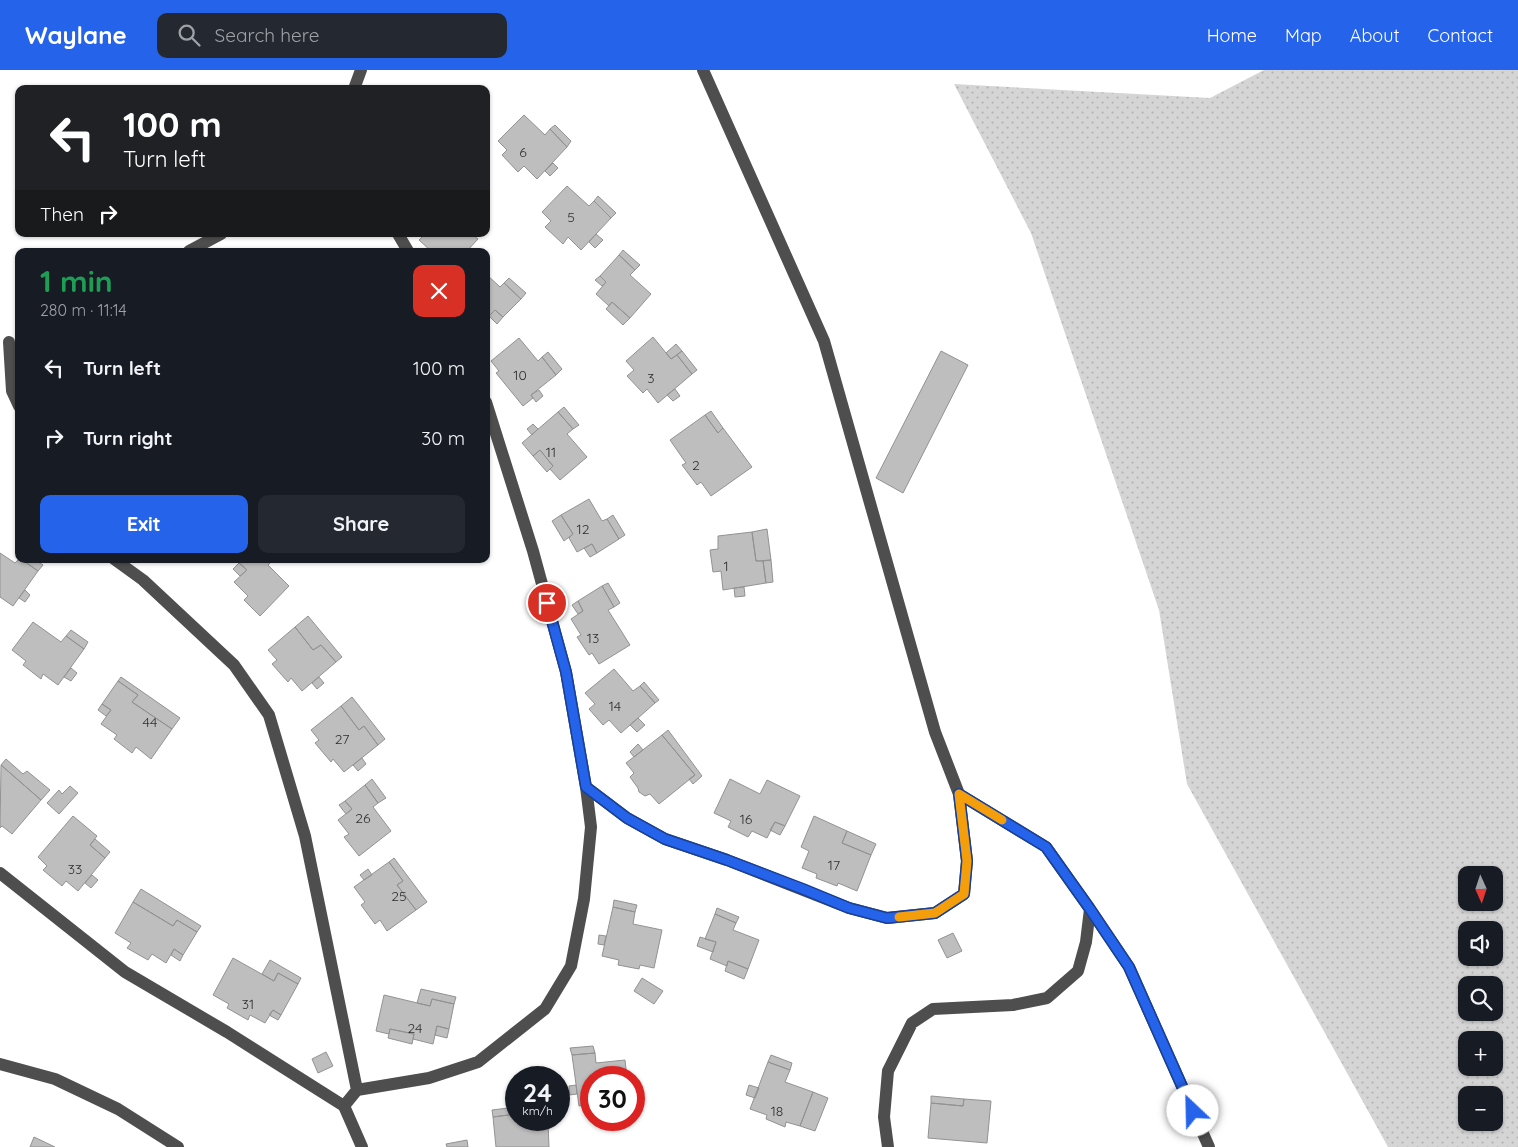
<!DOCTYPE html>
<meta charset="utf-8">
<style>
body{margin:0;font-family:Quicksand,sans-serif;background:#242831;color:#f1f3f6;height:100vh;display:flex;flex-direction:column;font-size:19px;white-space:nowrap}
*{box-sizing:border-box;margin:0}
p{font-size:16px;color:#9ea1a6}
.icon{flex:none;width:28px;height:28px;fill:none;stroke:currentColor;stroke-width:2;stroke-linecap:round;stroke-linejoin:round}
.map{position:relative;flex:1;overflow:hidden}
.side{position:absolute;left:15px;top:178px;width:475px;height:315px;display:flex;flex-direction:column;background:#171b24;border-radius:10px;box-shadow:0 1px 4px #0004}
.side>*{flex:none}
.guide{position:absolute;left:15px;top:15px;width:475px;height:152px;border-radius:10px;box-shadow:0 1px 4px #0004;background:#202124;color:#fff;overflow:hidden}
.needle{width:32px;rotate:177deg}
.tools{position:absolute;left:1458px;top:796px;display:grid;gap:10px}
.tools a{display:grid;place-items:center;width:45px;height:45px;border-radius:10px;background:#171b24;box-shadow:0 1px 4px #0004;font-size:25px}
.speed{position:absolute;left:505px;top:996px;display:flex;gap:10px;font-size:25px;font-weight:700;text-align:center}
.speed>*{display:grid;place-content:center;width:65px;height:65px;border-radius:50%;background:#171b24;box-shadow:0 1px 4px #0004;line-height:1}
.speed small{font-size:12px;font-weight:400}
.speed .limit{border:8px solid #d22;background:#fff;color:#111}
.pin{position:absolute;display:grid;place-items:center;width:42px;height:42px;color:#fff;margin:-21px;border:2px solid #fff;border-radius:50%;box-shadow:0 1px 5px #0007}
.me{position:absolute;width:55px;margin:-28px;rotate:336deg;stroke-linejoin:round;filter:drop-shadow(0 0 4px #0008)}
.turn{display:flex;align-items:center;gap:18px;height:105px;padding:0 25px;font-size:22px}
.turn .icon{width:65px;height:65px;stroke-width:2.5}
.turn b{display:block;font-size:35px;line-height:42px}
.then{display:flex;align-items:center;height:48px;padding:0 25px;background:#0003;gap:10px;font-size:19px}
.round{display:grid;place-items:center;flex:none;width:52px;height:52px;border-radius:10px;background:#242831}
.headline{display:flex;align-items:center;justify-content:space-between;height:85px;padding:0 25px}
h1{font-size:30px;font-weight:700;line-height:38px;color:#1e9e55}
.action{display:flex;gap:10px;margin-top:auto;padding:10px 25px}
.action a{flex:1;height:58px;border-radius:10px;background:#2563eb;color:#fff;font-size:20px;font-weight:700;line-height:58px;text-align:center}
.action a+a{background:#242831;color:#f1f3f6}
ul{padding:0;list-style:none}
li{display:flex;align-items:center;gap:15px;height:70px;padding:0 25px}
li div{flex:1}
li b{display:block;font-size:19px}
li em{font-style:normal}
header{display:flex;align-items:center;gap:30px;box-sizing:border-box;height:70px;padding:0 25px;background:#2563eb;color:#fff}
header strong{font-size:24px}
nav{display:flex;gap:28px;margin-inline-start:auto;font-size:18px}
.search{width:350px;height:45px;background:#242831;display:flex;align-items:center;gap:12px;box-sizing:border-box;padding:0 18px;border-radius:10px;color:#9ea1a6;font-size:19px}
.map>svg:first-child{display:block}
.grass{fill:url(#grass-dots);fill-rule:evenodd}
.building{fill:#bebebe;stroke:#929292}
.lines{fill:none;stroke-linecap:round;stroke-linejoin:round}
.minor{stroke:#4e4e4e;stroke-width:12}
.route-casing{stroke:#184099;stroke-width:12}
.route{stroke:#2563eb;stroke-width:9}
.slow{stroke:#f59e0b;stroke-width:9}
.labels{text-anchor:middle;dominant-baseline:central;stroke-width:4.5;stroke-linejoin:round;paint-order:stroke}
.number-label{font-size:14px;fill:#303030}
</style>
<header>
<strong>Waylane</strong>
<div class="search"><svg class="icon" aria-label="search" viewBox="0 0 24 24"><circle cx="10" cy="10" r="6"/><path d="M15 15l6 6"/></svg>Search here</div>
<nav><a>Home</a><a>Map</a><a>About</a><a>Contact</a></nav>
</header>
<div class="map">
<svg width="1518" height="1077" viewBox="0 0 1518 1077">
<defs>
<pattern id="grass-dots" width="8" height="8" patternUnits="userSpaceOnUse" patternTransform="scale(1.25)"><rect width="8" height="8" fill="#d5d5d5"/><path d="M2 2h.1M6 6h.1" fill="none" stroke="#b5b5b5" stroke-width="1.8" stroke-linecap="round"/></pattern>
</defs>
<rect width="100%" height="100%" fill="#fff"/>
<path class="grass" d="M1264,0h254v1077h-130l-201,-363 -28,-174 -128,-377 -77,-149 256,14zM1466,805h28v27h-28zM1466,860h28v28h-28zM1466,915h28v27h-28zM1466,970h28v28h-28zM1466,1025h28v27h-28z"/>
<path class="building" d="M524,45l21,20 5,-6 17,18 -30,32 -13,-13 -6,6 -16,-17 5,-5 -9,-9z
M555,55l16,16 -4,6 -17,-18z
M553,93l5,5 -8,8 -5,-5z
M567,116l22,20 5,-5 17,17 -30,32 -13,-13 -5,7 -18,-17 6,-6 -9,-9z
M598,126l18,17 -5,5 -17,-17z
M425,164h47l6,5 -11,12h-36l-12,-11z
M596,164l7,6 -8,8 -6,-6z
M623,180l17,15 -5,5 -16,-15z
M619,185l16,15 -5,5 21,19 -21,24 -18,-16 -3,4 -13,-12 10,-12 -6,-6z
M486,204l14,13 4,-4 17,16 -18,18 -8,-7 -9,9z
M600,206l6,6 -4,4 -7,-6z
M509,208l17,15 -5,6 -17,-16z
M612,232l18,16 -7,7 -17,-16z
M495,240l8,7 -6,7 -8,-8z
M653,267l18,22 6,-4 15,19 -34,29 -11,-14 -4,4 -16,-17 7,-6 -8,-9z
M519,268l19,23 4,-4 14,18 -25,20 2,3 -10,8 -27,-33 3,-2 -8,-10z
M676,274l6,7 -11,8 -5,-6z
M682,281l15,19 -5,4 -15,-19z
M941,281l27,14 -65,128 -27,-15z
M548,282l14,17 -6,6 -14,-18z
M675,319l5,7 -7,5 -6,-6z
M539,320l4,6 -7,6 -5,-7z
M564,337l15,18 -6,4 -15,-17z
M711,341l12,17 -5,5 -13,-18z
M558,342l15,17 -6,5 20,23 -27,23 -10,-11 3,-3 -13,-16 -7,6 -11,-13z
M705,345l13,18 5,-5 29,39 -41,29 -10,-14 -4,3 -15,-20 4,-2 -16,-23z
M533,354l5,5 -6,6 -5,-6z
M540,380l13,16 -6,6 -14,-16z
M589,429l13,22 5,-2 12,20 -22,14 -5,-9 -15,8 -8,-14 4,-4 -12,-19z
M561,445l12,19 -9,7 -12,-20z
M613,445l12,20 -6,4 -12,-20z
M767,459l4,31 -15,1 -4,-29z
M752,462l4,29h7l3,22 -43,7 -2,-19 -8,1 -3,-22 8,-1v-13z
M592,474l5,9 -7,4 -6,-9z
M0,483l15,10 4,-4h2l17,12 -25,35 -13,-9z
M21,489h13l9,6 -5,6z
M244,489h25l3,2 -4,4 21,21 -29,30 -16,-16 4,-4 -14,-14 13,-12 -8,-7z
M771,490l2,22 -7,1 -3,-22z
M239,493l8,7 -7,6 -7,-7z
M608,513l12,20 -6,4 -12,-21z
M602,516l12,21 -6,3 22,35 -31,19 -7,-11 -3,2 -12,-18 4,-2 -10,-16 12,-8 -5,-10z
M744,517l1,9 -10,1 -1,-9z
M25,520l5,5 -5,7 -6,-4z
M578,531l5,10 -5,3 -6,-9z
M308,546l34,41 -6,5 -15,-17 -8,5 -18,-23z
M33,552l28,20 5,-6 18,13 -26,36 -15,-11 -2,5 -18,-14 3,-4 -14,-11z
M295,557l18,23 8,-5 15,17 -34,29 -11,-13 -3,4 -16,-18 5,-4 -9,-10z
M71,560l17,12 -4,7 -18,-13z
M71,598l6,5 -6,8 -7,-4z
M614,599l19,22 7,-5 15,17 -34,30 -12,-13 -6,5 -14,-16 6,-5 -10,-11z
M121,607l59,41 -8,11 -40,-27 6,-7 -20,-14z
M319,607l5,6 -7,6 -5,-6z
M118,611l20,14 -6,7 40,27 -21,30 -15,-12 -4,6 -18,-14 3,-4 -16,-11 10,-14 -9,-6z
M644,612l15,18 -4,3 -15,-17z
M352,627l33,42 -7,6 -14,-19 -5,4 -18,-24z
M102,634l9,6 -5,6 -8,-6z
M341,636l18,24 5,-4 14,19 -34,27 -11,-13 -2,3 -16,-19 4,-3 -8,-10z
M638,648l7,7 -8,7 -7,-7z
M668,660l34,46 -9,8 -4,-5 6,-4 -33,-40z
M662,665l33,40 -36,29 -9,-10 -5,2 -6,-4 -1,-4 -8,-11 4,-4 -8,-10z
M638,674l5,6 -9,7 -4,-5z
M362,688l4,6 -8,7 -5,-6z
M6,689l17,15 4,-3 23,19 -9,10 -40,-35z
M1,695l40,35 -29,34 -10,-8 -2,2z
M372,709l14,19 -8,5 -13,-18z
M730,709l30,15 7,-14 33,16 -15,30 -10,-4 -8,16 -15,-7 -4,6 -20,-10 3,-6 -17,-8z
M365,715l13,18 -5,4 18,24 -32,25 -15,-19 5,-3 -11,-14 14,-11 -7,-8z
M70,716l8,7 -19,21 -12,-11 12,-13 3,4z
M345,731l7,8 -6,5 -7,-9z
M73,746l24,20 -7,9 15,13 -27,33 -12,-10 -4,5 -19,-16 4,-4 -9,-9z
M814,746l33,15 -5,12 29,12 -14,36 -19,-8 -1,3 -21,-8 1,-4 -15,-6 7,-17 -8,-4z
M775,752l10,4 -5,9 -10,-5z
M847,761l29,13 -5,11 -29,-12z
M95,769l15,13 -5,6 -15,-13z
M394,788l33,44 -11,8 -19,-25 6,-4 -14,-19z
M389,792l14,19 -6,4 19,25 -29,21 -7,-11 -5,4 -14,-19 4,-3 -11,-15z
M368,799l4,6 -8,5 -4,-5z
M92,805l6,5 -7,8 -6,-5z
M141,819l60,37 -4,6 -20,-12 -4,6 -40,-24z
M614,830l23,5 -2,7 -22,-5z
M133,832l40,24 4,-6 20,12 -14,23 -9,-6 -8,14 -14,-9 -4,6 -21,-12 4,-5 -16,-10z
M613,837l22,5 -2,12 29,6 -8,38 -14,-3 -1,4 -21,-4 1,-5 -17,-4z
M717,838l22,9 -3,6 -21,-9z
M715,844l21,9 -3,7 26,10 -11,29 -20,-8 -1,5 -17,-7 6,-17 -11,-3z
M953,863l9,18 -15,7 -9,-18z
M599,865l7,1 -2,9 -6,-1z
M700,867l16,5 -3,10 -16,-6z
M174,879l9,6 -3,6 -9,-6z
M233,888l41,23 4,-8 20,11 -17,31 -8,-5 -8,13 -15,-8 -2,5 -21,-12 2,-4 -16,-9z
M270,890l31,18 -3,6 -20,-11 -4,8 -12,-7z
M728,891l20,8 -4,10 -19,-8z
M642,908l21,13 -9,13 -20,-13z
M421,919l35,8 -2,7 -22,-5 -2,7 -13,-3z
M384,925l46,11 2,-7 22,5 -5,25 -12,-3 -4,18 -20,-5 1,-5 -24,-5 -1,5 -13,-3z
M273,940l8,5 -3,5 -9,-5z
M437,956l12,3 -2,9 -12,-3z
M390,959l24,5 -2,10 -24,-6z
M593,976l2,7 -23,2 -2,-7z
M326,982l7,14 -15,7 -6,-14z
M595,983l1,10 29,-3 2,18h-36v26l-12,2 -7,-51z
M771,985l21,8 -2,7 -22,-8z
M768,992l22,8 -5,12 28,10 -13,34 -14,-4 -1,5 -19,-8 1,-4 -17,-6z
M576,1015l1,9 -8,1v-9z
M749,1015l10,3 -4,10 -9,-3z
M813,1022l15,6 -13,33 -15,-5z
M931,1026l33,3 -1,7 -32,-3z
M964,1029l27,2 -4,42 -59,-5 3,-35 32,3z
M516,1037v7l-23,3 -1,-7z
M516,1044l2,11 30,-2 1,24h-53l-3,-30z
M34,1067l21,10h-25z
M467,1070l1,7h-21l-1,-3z"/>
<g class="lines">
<path class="minor" d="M703,0l121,271 111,391 24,62 87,53 44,62 39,58 80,180
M354,19l7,-19
M398,164l10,17
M189,181l32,-17
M9,272l3,49 7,15
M114,489l29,21 91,85 35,50 36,121 52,254 -13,16
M586,717l41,31 38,21 62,21 122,48 38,10 48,-5 29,-19 3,-33 -8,-67
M0,803l125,99 102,60 117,74 18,41
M0,994l55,15 63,30 60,38
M357,1020l72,-12 49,-16 67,-53 26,-43 13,-67 7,-72 -5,-40 -20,-115 -33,-121 -47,-149
M888,1077l-4,-30 4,-46 24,-48 21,-14 80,-4 34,-7 31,-27 8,-29 4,-33"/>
</g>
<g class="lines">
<g class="route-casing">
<path id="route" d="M547,533l19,69 20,115 41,31 38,21 62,21 76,29 46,19 38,10 48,-5 29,-19 3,-33 -8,-67 87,53 44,62 39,58 64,144"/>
</g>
<use href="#route" class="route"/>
<path class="slow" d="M899,847l36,-4 29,-19 3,-33 -8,-67 43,26"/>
</g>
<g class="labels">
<g class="number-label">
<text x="523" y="82">6</text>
<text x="571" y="147">5</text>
<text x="520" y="305">10</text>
<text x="651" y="308">3</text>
<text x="551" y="382">11</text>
<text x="696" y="395">2</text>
<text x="583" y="459">12</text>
<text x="726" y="496">1</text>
<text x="593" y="568">13</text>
<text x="615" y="636">14</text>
<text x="150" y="652">44</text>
<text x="342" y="669">27</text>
<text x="363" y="748">26</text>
<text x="746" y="749">16</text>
<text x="834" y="795">17</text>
<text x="75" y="799">33</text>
<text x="399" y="826">25</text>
<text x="248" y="934">31</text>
<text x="415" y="958">24</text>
<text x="777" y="1041">18</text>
</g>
</g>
</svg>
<div class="tools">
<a><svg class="needle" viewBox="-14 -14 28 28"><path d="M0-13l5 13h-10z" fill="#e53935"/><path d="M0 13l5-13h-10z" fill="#9ea1a6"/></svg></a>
<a><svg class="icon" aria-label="sound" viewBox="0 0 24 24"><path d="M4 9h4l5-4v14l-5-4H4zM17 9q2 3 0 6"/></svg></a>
<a><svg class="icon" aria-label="search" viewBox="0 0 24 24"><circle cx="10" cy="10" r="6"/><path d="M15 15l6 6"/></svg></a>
<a>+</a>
<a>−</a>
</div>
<div class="speed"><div>24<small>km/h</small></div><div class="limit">30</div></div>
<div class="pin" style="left:547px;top:533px;background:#d93025"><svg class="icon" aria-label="arrive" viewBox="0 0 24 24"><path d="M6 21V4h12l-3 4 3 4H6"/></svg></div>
<svg class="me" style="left:1193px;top:1041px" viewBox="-20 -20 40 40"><circle r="19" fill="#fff"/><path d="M0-13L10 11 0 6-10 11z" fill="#2563eb"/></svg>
<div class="guide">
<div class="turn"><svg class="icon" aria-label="left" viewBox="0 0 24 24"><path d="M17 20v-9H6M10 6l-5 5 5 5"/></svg><div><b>100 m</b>Turn left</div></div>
<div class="then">Then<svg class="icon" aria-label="right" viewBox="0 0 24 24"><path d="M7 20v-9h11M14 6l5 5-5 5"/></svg></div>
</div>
<section class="side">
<div class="headline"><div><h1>1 min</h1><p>280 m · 11:14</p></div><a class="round" style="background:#d93025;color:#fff"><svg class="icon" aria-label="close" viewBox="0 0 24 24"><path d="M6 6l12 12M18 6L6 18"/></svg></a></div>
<ul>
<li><svg class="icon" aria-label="left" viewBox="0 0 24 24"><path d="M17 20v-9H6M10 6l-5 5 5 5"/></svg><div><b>Turn left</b></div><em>100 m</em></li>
<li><svg class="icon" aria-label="right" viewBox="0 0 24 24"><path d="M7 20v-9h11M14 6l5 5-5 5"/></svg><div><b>Turn right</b></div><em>30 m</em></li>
</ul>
<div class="action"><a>Exit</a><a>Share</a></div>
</section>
</div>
